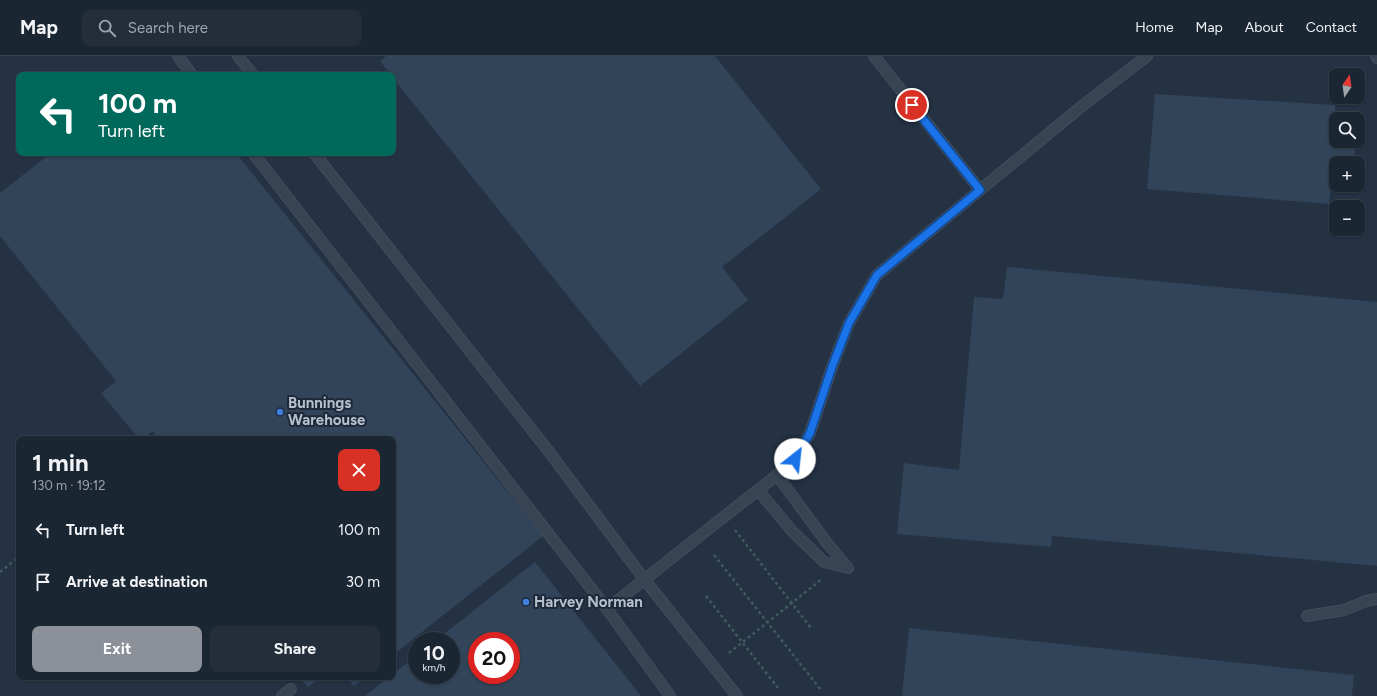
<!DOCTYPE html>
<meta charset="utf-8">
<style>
body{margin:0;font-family:Figtree,sans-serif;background:#242e3b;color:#f1f3f6;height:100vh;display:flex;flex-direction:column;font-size:15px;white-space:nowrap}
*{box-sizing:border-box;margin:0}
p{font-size:13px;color:#a0a5ac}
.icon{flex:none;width:22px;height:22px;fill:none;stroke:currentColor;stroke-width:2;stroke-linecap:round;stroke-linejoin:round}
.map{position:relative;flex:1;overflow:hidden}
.details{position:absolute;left:16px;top:380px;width:380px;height:244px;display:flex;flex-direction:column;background:#1b2633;border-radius:8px;box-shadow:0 1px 3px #0004,0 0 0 1px #39434e}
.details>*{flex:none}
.banner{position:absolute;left:16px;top:16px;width:380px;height:84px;border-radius:8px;box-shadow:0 1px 3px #0004,0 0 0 1px #39434e;background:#00695c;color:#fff;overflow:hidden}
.needle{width:26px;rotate:13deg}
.controls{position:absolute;left:1329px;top:12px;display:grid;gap:8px}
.controls a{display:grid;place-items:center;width:36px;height:36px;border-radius:8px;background:#1b2633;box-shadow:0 1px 3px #0004,0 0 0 1px #39434e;font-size:20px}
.speed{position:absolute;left:408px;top:576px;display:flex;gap:8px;font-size:20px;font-weight:700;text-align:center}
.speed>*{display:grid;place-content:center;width:52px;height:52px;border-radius:50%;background:#1b2633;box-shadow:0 1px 3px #0004,0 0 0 1px #39434e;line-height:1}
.speed small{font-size:10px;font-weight:400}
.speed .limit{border:6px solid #d22;background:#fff;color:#111}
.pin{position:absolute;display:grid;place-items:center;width:34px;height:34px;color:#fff;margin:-17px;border:2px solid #fff;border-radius:50%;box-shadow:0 1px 4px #0007}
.me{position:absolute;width:44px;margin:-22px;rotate:29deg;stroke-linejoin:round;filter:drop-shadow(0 0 3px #0008)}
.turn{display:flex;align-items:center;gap:14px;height:84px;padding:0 16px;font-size:18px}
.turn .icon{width:52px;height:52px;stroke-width:2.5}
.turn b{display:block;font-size:28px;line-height:34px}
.round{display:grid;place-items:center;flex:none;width:42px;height:42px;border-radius:8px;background:#242e3b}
.summary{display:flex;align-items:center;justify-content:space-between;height:68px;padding:0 16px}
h1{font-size:24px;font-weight:700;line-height:30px}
.cta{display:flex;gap:8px;margin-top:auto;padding:8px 16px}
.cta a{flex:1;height:46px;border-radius:8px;background:#8c9099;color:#fff;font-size:16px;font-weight:700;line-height:46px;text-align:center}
.cta a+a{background:#242e3b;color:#f1f3f6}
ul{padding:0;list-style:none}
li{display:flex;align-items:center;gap:12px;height:52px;padding:0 16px}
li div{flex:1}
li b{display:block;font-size:15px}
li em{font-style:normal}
header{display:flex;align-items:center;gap:24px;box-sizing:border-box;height:56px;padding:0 20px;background:#1b2633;border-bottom:1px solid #39434e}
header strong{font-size:19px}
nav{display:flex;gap:22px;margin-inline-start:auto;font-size:14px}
.search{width:280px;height:36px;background:#242e3b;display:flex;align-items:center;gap:10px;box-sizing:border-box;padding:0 14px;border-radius:8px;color:#a0a5ac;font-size:15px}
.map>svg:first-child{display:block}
.building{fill:#324459;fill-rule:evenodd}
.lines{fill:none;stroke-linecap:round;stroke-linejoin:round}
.lane-casing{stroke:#424d5d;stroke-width:12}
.path{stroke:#3f5b5d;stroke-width:2.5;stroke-dasharray:3 3;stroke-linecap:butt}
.lane{stroke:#384454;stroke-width:10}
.route-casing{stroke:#114b97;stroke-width:10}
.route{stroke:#1a73e8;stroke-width:7}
.shop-dot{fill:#3f7fe0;stroke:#1d2939;stroke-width:1.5}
.labels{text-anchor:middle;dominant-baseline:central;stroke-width:4;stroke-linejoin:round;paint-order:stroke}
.poi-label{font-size:15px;font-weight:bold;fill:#b5bfcd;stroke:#1d2939;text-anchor:start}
</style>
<header>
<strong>Map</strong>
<div class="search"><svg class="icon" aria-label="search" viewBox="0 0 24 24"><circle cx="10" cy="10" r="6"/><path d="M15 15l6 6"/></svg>Search here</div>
<nav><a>Home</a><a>Map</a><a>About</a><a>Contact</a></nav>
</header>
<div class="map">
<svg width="1377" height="640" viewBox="0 0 1377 640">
<rect width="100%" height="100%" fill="#243244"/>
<path class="building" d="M386,0h329l106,133 -99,78 26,33 -108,86 -247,-308v-3h-2l-11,-14z
M1155,38l180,11 1,36h19l-2,22h-17v21h-5l-2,20 -182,-15z
M51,97h185l307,383 -150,119v-216h-234l-6,-8 -11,8h-3l-38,-46 15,-12 -116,-145v-43z
M1007,211l370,35v264l-325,-30 -1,11 -154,-13 7,-71 55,7 15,-173 29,2z
M535,506l106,134h-276l24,-19h4v-3l24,-19v20h34v-34h-16zM477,585h34v34h-34z
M909,572l445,47 -2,21h-450z
M300,621h21l-13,10z
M347,621h18l-11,9z"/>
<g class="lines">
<g class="lane-casing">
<path id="lane" d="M178,0l14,19
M238,0l15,19
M874,0l106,134
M1376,0l1,2
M253,97l354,456 63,87
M314,97l236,300 94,126 93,117
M777,419l50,68 21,25
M758,434l34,41 32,31 24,6
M607,553l170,-134 18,-16 15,-26 22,-66 17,-44 28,-48 205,-169 65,-50
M1307,560l37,-6 22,-9 11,-2
M282,640l9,-7"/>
</g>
<path class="path" d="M146,380l2,3
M735,474l76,98
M714,499l107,135
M0,516l19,-15
M706,540l72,92
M729,597l93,-74"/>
<use href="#lane" class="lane"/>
</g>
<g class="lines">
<g class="route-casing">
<path id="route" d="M795,403l15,-26 22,-66 17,-44 28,-48 103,-85 -68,-85"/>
</g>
<use href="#route" class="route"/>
</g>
<g class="shop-dot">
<circle cx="280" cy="356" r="4"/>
<circle cx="526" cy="546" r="4"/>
</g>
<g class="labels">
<g class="poi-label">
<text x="288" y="347">Bunnings<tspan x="288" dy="17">Warehouse</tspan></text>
<text x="534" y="546">Harvey Norman</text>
</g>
</g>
</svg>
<div class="controls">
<a><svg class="needle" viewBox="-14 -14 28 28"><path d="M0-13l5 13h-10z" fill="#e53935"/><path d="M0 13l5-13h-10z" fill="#a0a5ac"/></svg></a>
<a><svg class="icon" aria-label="search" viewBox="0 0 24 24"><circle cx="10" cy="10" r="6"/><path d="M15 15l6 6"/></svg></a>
<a>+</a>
<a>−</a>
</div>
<div class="speed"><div>10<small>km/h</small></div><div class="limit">20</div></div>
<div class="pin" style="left:912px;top:49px;background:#d93025"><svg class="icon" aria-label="arrive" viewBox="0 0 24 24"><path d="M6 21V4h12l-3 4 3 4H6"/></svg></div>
<svg class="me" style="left:795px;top:403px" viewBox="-20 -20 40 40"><circle r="19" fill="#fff"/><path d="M0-13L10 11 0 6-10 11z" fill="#1a73e8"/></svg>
<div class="banner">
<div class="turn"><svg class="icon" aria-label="left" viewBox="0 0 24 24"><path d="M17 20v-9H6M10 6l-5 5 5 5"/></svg><div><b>100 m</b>Turn left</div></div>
</div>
<section class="details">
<div class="summary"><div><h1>1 min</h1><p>130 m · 19:12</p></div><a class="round" style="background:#d93025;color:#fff"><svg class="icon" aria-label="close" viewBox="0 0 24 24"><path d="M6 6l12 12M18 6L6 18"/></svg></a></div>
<ul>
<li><svg class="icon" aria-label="left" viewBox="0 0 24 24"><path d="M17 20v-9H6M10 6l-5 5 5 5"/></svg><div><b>Turn left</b></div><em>100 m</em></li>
<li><svg class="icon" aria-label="arrive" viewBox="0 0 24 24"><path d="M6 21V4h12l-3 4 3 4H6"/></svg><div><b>Arrive at destination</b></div><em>30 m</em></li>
</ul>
<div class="cta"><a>Exit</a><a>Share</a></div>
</section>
</div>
